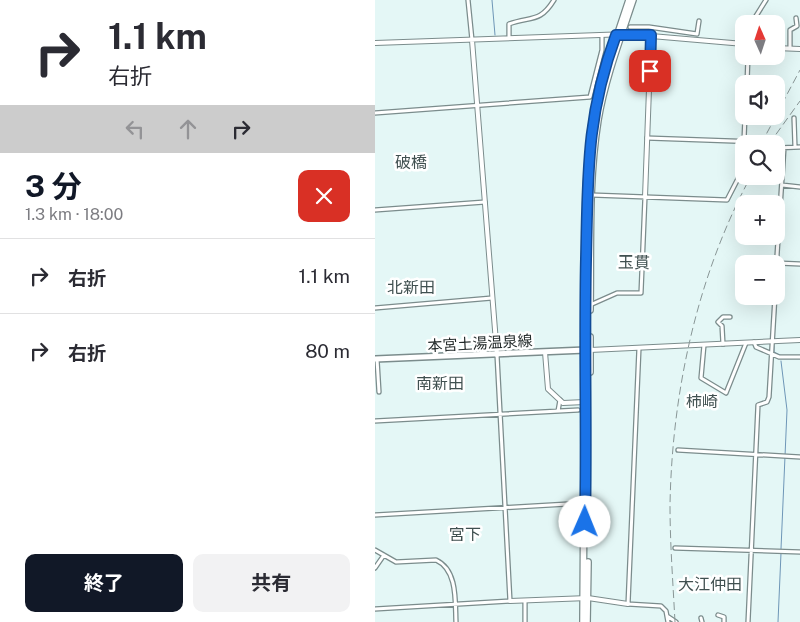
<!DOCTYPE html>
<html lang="ja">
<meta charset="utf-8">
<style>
body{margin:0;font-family:"Public Sans","Noto Sans JP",sans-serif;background:#f2f2f3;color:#2b2b33;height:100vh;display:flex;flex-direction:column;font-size:19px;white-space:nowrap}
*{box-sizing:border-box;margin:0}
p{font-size:16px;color:#7c7c81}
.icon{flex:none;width:28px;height:28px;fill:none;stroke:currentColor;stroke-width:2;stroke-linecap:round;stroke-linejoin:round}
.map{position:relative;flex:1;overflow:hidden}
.drawer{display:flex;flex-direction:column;background:#fff;width:375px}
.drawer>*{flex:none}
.hud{background:#fff;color:#2b2b33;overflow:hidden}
.needle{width:32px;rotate:357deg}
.controls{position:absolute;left:360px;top:15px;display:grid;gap:10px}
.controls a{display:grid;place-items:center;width:50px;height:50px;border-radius:10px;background:#fff;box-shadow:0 5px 20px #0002;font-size:25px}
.pin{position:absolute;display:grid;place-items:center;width:42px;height:42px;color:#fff;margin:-21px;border-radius:10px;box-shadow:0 2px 8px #0006}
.me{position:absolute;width:55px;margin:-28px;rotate:1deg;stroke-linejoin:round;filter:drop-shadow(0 0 4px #0008)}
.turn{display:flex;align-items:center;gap:18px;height:105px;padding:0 25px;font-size:22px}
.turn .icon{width:65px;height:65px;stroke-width:2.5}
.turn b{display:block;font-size:35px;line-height:42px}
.lanes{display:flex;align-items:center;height:48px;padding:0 25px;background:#0003;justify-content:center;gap:25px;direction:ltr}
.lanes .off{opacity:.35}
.round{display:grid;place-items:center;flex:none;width:52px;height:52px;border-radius:10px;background:#f2f2f3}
.headline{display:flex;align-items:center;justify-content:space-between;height:85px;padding:0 25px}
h1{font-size:30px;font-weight:700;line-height:38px;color:#111827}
.action{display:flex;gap:10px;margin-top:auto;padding:10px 25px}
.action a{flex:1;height:58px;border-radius:10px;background:#111827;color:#fff;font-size:20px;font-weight:700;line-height:58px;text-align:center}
.action a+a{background:#f2f2f3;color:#2b2b33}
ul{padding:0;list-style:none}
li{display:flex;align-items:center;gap:15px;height:75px;padding:0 25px;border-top:1px solid #e1e1e2}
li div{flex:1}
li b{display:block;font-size:19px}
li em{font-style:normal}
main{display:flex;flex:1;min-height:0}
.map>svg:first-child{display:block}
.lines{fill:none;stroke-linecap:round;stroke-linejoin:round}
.stream{stroke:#6e96b7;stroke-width:1}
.minor-casing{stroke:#7b8c8c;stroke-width:5.5}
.tertiary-casing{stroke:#7b8c8c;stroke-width:6}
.primary-casing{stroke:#7b8c8c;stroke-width:8}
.trunk-casing{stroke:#7b8c8c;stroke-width:8}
.minor{stroke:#fff;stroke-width:3}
.tertiary{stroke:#fff;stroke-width:4}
.primary{stroke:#fff;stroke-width:5}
.trunk{stroke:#fff;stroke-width:5.5}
.rail{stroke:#899696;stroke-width:1;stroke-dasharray:8 4;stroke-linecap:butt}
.route-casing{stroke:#114b97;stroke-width:12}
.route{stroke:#1a73e8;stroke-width:9}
.labels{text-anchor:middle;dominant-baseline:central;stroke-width:5;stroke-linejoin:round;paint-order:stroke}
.street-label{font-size:15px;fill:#242b2b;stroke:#fff}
.neighbourhood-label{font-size:16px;fill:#405050;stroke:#fff}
</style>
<main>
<section class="drawer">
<div class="hud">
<div class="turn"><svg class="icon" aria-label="right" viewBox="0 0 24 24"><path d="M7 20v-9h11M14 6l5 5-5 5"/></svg><div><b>1.1 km</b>右折</div></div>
<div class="lanes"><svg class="icon off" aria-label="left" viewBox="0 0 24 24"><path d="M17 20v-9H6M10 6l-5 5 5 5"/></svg><svg class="icon off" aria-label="ahead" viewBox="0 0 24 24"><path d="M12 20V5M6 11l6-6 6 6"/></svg><svg class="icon" aria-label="right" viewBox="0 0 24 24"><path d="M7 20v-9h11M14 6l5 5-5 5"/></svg></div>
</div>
<div class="headline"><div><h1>3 分</h1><p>1.3 km · 18:00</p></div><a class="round" style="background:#d93025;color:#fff"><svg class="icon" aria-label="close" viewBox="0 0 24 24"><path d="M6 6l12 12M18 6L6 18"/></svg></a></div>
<ul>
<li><svg class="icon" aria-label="right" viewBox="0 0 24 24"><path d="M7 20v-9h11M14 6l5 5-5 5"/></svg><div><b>右折</b></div><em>1.1 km</em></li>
<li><svg class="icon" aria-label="right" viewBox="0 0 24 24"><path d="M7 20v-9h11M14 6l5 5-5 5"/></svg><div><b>右折</b></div><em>80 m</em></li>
</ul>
<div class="action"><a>終了</a><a>共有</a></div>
</section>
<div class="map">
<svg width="425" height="622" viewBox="0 0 425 622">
<rect width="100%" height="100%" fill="#e4f7f6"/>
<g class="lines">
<path class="stream" d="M117,0l3,35
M399,337l5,-70
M399,346v6l6,3
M406,549l6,-139 -6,-49
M403,622l3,-69"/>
<g class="minor-casing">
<path id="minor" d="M93,0l4,40
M376,24l15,-24
M255,27h19l48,7 2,-13
M134,38v-14c22,-8 31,-1 45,-24
M367,44l2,-7
M415,48v-18l7,-4 -1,-8
M372,84l1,-28
M0,113l215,-16 12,-47v-14
M419,118l1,29
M272,138l113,4
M369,140l1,-24
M389,143l1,1
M401,148l24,-1
M407,185l18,2
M217,195l135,5 17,-33
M0,210l110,-8
M402,263l23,1
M401,271l8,-123
M215,305l27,-12h24l4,-96
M0,308l117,-10
M379,342l2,5 23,10h21
M348,344l-1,-18 -4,-4 5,-5h7
M329,345l-3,33 25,15 20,-50
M264,348l-11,256 33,2 5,5 2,11
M2,359l2,33
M183,411l2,-11
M0,421l203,-11
M303,450l122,7
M0,515l210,-12
M300,548l125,4
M0,550l21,12 40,-2c22,10 19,42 20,62
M0,568l9,-13
M0,609l135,-8 -13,-246
M343,615l6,2v5
M292,616l9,6
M326,618l1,4
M150,622v-21
M373,622l10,-217 9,-3 2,-5 6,-101"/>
</g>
<g class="tertiary-casing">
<path id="tertiary" d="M97,40l25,315
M0,43l253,-9 116,10
M401,48l24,1
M270,197l6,-162
M215,350l210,-10
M170,352l3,37 15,14 22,-1
M135,601l78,-3 40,6"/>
</g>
<g class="primary-casing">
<path id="primary" d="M0,359l211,-9"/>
</g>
<g class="trunk-casing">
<path id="trunk" d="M215,310c1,-63 -2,-128 8,-190 7,-41 22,-81 35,-120
M215,372v-35
M208,622l3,-433 5,-60 6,-33 32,-96
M212,622l1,-60"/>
</g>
<use href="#minor" class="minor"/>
<use href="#tertiary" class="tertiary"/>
<use href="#primary" class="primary"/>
<use href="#trunk" class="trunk"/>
<path class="rail" d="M401,115l24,-45
M386,144l15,-28
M394,144l31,-43
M300,622c-2,-39 -5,-78 -5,-117 2,-113 27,-229 81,-329"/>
</g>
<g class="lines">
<g class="route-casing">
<path id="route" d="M210,522c2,-88 -1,-175 1,-263 2,-84 0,-143 30,-224h35l-1,36"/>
</g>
<use href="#route" class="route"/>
</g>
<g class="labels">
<g class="street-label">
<text transform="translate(105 343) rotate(-3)">本宮土湯温泉線</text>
</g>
<g class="neighbourhood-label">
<text x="36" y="162">破橋</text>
<text x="259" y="262">玉貫</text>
<text x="36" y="287">北新田</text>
<text x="65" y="383">南新田</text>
<text x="327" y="401">柿崎</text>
<text x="90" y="534">宮下</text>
<text x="335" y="584">大江仲田</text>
</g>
</g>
</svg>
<div class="controls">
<a><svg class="needle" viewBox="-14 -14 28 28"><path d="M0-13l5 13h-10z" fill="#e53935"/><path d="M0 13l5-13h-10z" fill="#7c7c81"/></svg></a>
<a><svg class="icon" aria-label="sound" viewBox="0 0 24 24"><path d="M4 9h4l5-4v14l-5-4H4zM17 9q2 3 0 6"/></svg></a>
<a><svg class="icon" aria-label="search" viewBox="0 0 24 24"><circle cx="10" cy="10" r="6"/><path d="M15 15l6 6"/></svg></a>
<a>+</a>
<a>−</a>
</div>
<div class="pin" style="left:275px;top:71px;background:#d93025"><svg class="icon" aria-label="arrive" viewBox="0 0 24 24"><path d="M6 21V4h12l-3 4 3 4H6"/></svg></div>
<svg class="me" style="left:210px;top:522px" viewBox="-20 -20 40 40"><circle r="19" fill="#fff"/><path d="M0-13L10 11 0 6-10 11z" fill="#1a73e8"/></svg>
</div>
</main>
